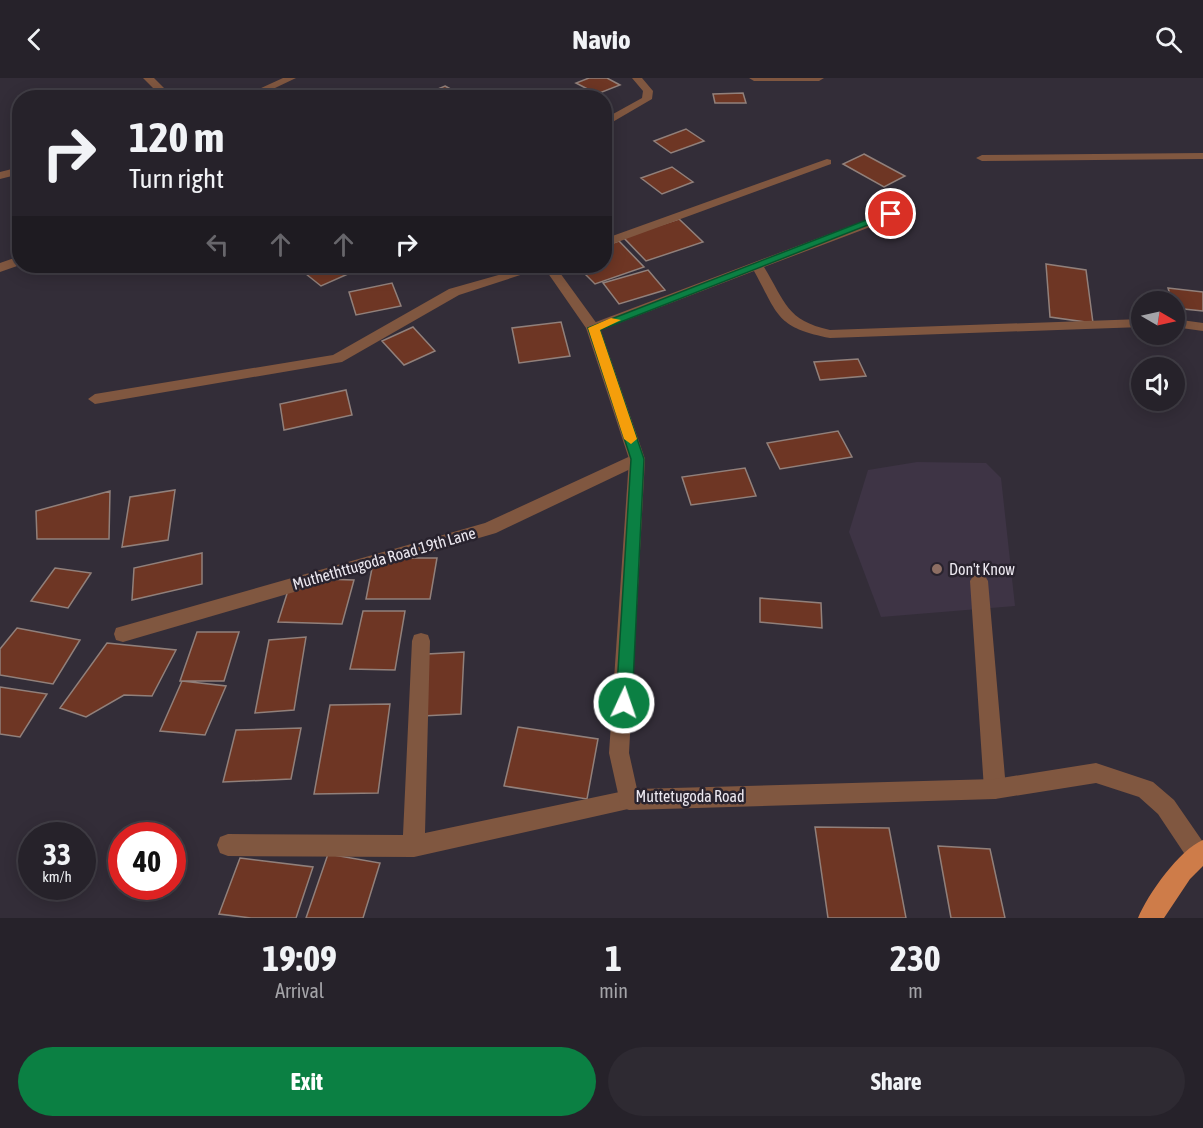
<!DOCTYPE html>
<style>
body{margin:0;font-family:"Asap Condensed",sans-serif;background:#2e2a32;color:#f1f3f6;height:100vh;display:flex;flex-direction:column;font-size:22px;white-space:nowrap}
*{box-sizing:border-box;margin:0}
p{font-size:20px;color:#a4a4a8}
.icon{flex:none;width:33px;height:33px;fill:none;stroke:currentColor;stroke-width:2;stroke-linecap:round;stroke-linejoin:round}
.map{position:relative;height:840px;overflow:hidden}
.drawer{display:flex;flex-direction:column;background:#26222a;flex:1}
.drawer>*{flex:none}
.hud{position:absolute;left:12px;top:12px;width:600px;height:183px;border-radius:24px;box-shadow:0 3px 15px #0003,0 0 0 2px #423f47;background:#26222a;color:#f1f3f6;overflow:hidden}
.needle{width:39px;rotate:99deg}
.controls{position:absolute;left:1131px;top:213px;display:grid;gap:12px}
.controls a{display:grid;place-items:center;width:54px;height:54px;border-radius:50%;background:#26222a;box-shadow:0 3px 15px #0003,0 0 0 2px #423f47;font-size:30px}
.speed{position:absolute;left:18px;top:744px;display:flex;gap:12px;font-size:30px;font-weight:700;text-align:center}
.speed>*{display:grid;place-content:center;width:78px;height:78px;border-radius:50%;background:#26222a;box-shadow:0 3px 15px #0003,0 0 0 2px #423f47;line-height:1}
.speed small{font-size:15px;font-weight:400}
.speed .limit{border:9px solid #d22;background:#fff;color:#111}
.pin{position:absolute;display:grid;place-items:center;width:51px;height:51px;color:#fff;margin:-26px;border:3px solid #fff;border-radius:50%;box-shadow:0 2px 6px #0007}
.me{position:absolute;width:66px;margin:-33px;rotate:3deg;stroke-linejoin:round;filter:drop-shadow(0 0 4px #0008)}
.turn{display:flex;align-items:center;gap:21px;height:126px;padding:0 18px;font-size:27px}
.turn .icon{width:78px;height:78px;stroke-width:2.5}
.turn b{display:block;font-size:42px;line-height:51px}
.lanes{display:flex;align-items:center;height:57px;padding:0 18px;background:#0003;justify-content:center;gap:30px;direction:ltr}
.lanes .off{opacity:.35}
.eta{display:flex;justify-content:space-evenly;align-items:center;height:102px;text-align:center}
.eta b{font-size:36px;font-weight:700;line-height:42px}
.primary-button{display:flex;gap:12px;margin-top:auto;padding:12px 18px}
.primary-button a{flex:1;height:69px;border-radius:36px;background:#0b8043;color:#fff;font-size:24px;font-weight:700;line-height:69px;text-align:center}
.primary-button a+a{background:#2e2a32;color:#f1f3f6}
header{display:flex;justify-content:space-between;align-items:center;height:78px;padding:0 18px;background:#26222a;font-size:27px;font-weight:700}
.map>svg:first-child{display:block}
.built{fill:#3e3445}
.building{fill:#6e3624;stroke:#91807b;stroke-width:1.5}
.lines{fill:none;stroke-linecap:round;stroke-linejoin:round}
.minor{fill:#805740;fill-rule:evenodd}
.tertiary{fill:#805740;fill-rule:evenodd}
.primary{fill:#ce7c49;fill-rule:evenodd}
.route{fill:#0b8043;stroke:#07532c;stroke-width:1.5}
.slow{fill:#f59e0b}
.education-dot{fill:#8d6e63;stroke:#29232e;stroke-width:2}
.labels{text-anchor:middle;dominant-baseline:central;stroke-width:5;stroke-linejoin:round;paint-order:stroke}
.street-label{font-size:16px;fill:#ece8f0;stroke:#29232e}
.poi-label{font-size:16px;fill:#ece8f0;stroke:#29232e;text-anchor:start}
</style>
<header><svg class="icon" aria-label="back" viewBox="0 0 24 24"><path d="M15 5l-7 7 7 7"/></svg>Navio<svg class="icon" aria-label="search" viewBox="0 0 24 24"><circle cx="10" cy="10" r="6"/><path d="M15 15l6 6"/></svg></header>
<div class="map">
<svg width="1203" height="840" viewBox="0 0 1203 840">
<rect width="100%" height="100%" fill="#332d38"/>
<path class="built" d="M917,384l69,1 15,15 14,128 -134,11 -32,-85 19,-62z"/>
<path class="building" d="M589,0h18l13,7 -23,9 -21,-11z
M445,8l22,12h-51z
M743,15l3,10h-31l-2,-9z
M686,51l18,12 -33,12 -17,-12z
M864,76l41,22 -21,11 -41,-23z
M672,89l21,15 -31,12 -21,-16z
M679,141l24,23 -57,19 -23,-24z
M619,163l25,26 -49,17 -18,-18h27v-20z
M1046,186l40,6 7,53 -43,-6z
M296,188h70l-45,20z
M648,192l17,20 -46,14 -16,-21z
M392,205l9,23 -45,9 -7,-23z
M1168,210l35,4v19l-29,-3z
M561,244l9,34 -51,7 -7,-35z
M413,249l22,24 -31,14 -22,-24z
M858,281l8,17 -46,4 -6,-18z
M346,312l6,25 -68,15 -4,-26z
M838,353l14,26 -72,12 -13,-26z
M745,390l11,28 -65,9 -9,-28z
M175,412l-7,50 -46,7 8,-50z
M110,413l-1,48h-72l-1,-28z
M202,475v31l-70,16 2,-32z
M374,480h63l-7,41h-64z
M55,490l36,5 -23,35 -37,-7z
M292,500l62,2 -12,44 -64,-2z
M760,520l61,5 1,25 -62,-6z
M363,533h42l-10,59 -45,-1z
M17,550l63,12 -27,44 -53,-9v-26z
M197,554h42l-15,49h-44z
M306,559l-12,73 -39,3 14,-73z
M107,565l69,7 -24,46 -28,-1 -38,22 -26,-9z
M464,574l-3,62 -39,2 5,-62z
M182,603l44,5 -21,49 -45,-4z
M0,609l47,7 -27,43 -20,-3z
M390,626l-12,89 -64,1 16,-89z
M518,649l80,12 -11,60 -83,-13z
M301,650l-10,51 -68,3 13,-52z
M815,749l74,1 17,90h-78z
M938,768l52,3 15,69h-54z
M328,776l52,9 -17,55h-57z
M240,780l73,9 -17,51h-45l-32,-4z"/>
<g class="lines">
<path class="minor" d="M283,0h13l-42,20h-15z
M632,0h10l11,13 -1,8 -48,28v-8l38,-21 1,-7z
M749,0h75l-5,3h-65z
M1203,75v6l-221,2 -6,-3 6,-3z
M827,81l4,1v4l-227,83v-8z
M20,89v7l-20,5v-7z
M906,127l6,4 -2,3 -146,55c22,36 22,53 66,63l312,-11v8l-312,11c-54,-11 -51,-22 -76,-67l-156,60 -5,1 -7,-4 2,-3z
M20,178v9l-20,7v-9z
M530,188h18l-89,29 -117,67 -247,42 -7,-5 7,-5 238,-39 116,-66z
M1174,241l29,4v8l-29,-4z
M637,375l8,6 -2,4 -147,70 -373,109 -7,-2 -2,-6 2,-6 7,-2 362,-103z
M979,496l6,2 3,5 18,208 -4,7 -7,3 -7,-3 -4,-7 -14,-208 3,-5z
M421,555l7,2 2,6 -5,192 204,-43 8,3 3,7 -3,7 -223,50 -186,-1 -8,-3 -3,-8 3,-8 8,-3 175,1 9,-194 2,-6z"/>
<path class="tertiary" d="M143,0h11l20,20h-11z
M543,188h12l45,62 45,131 -16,294 8,36 358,-10 101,-16 57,19 21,18 29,42v21l-5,2 -8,-3 -32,-48 -19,-17 -43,-14 -101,16 -366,11 -8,-3 -12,-54 20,-294 -43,-131z"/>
<path class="primary" d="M1203,762v26l-13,13 -26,39h-26c10,-24 41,-68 65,-78z"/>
</g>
<path class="route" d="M887,134l9,2 -296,116 44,129 -12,244 -2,5 -6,2 -6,-2 -2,-5 15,-244 -43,-131z"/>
<path class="slow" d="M611,240l10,2 -21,10 37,109 -6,5 -7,-5 -36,-111z"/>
<circle class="education-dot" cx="937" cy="491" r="6"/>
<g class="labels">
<g class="street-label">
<text transform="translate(384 480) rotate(-16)">Muthethttugoda Road 19th Lane</text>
<text x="690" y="718">Muttetugoda Road</text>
</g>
<g class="poi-label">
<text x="949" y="491">Don't Know</text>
</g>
</g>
</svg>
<div class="controls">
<a><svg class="needle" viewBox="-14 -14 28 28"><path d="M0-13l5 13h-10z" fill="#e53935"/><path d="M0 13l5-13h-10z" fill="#a4a4a8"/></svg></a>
<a><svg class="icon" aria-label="sound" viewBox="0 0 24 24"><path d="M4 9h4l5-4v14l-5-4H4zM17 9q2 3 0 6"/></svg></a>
</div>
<div class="speed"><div>33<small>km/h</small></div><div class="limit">40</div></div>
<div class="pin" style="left:891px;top:136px;background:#d93025"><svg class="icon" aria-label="arrive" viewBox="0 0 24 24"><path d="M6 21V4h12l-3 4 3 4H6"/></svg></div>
<svg class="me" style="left:624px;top:625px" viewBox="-20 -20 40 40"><circle r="17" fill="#0b8043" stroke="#fff" stroke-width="3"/><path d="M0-11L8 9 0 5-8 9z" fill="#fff"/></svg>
<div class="hud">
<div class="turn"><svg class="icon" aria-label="right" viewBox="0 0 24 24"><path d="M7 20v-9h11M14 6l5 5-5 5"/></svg><div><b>120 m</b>Turn right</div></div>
<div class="lanes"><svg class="icon off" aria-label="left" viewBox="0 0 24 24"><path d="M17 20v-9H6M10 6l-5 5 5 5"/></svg><svg class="icon off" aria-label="ahead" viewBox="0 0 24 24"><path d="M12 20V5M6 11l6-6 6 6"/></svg><svg class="icon off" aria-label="ahead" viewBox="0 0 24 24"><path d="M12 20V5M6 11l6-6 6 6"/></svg><svg class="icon" aria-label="right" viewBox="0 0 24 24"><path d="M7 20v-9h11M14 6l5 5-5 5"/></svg></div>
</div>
</div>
<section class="drawer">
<div class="eta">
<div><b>19:09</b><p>Arrival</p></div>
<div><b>1</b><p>min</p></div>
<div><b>230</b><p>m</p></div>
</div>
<div class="primary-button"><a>Exit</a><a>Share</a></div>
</section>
